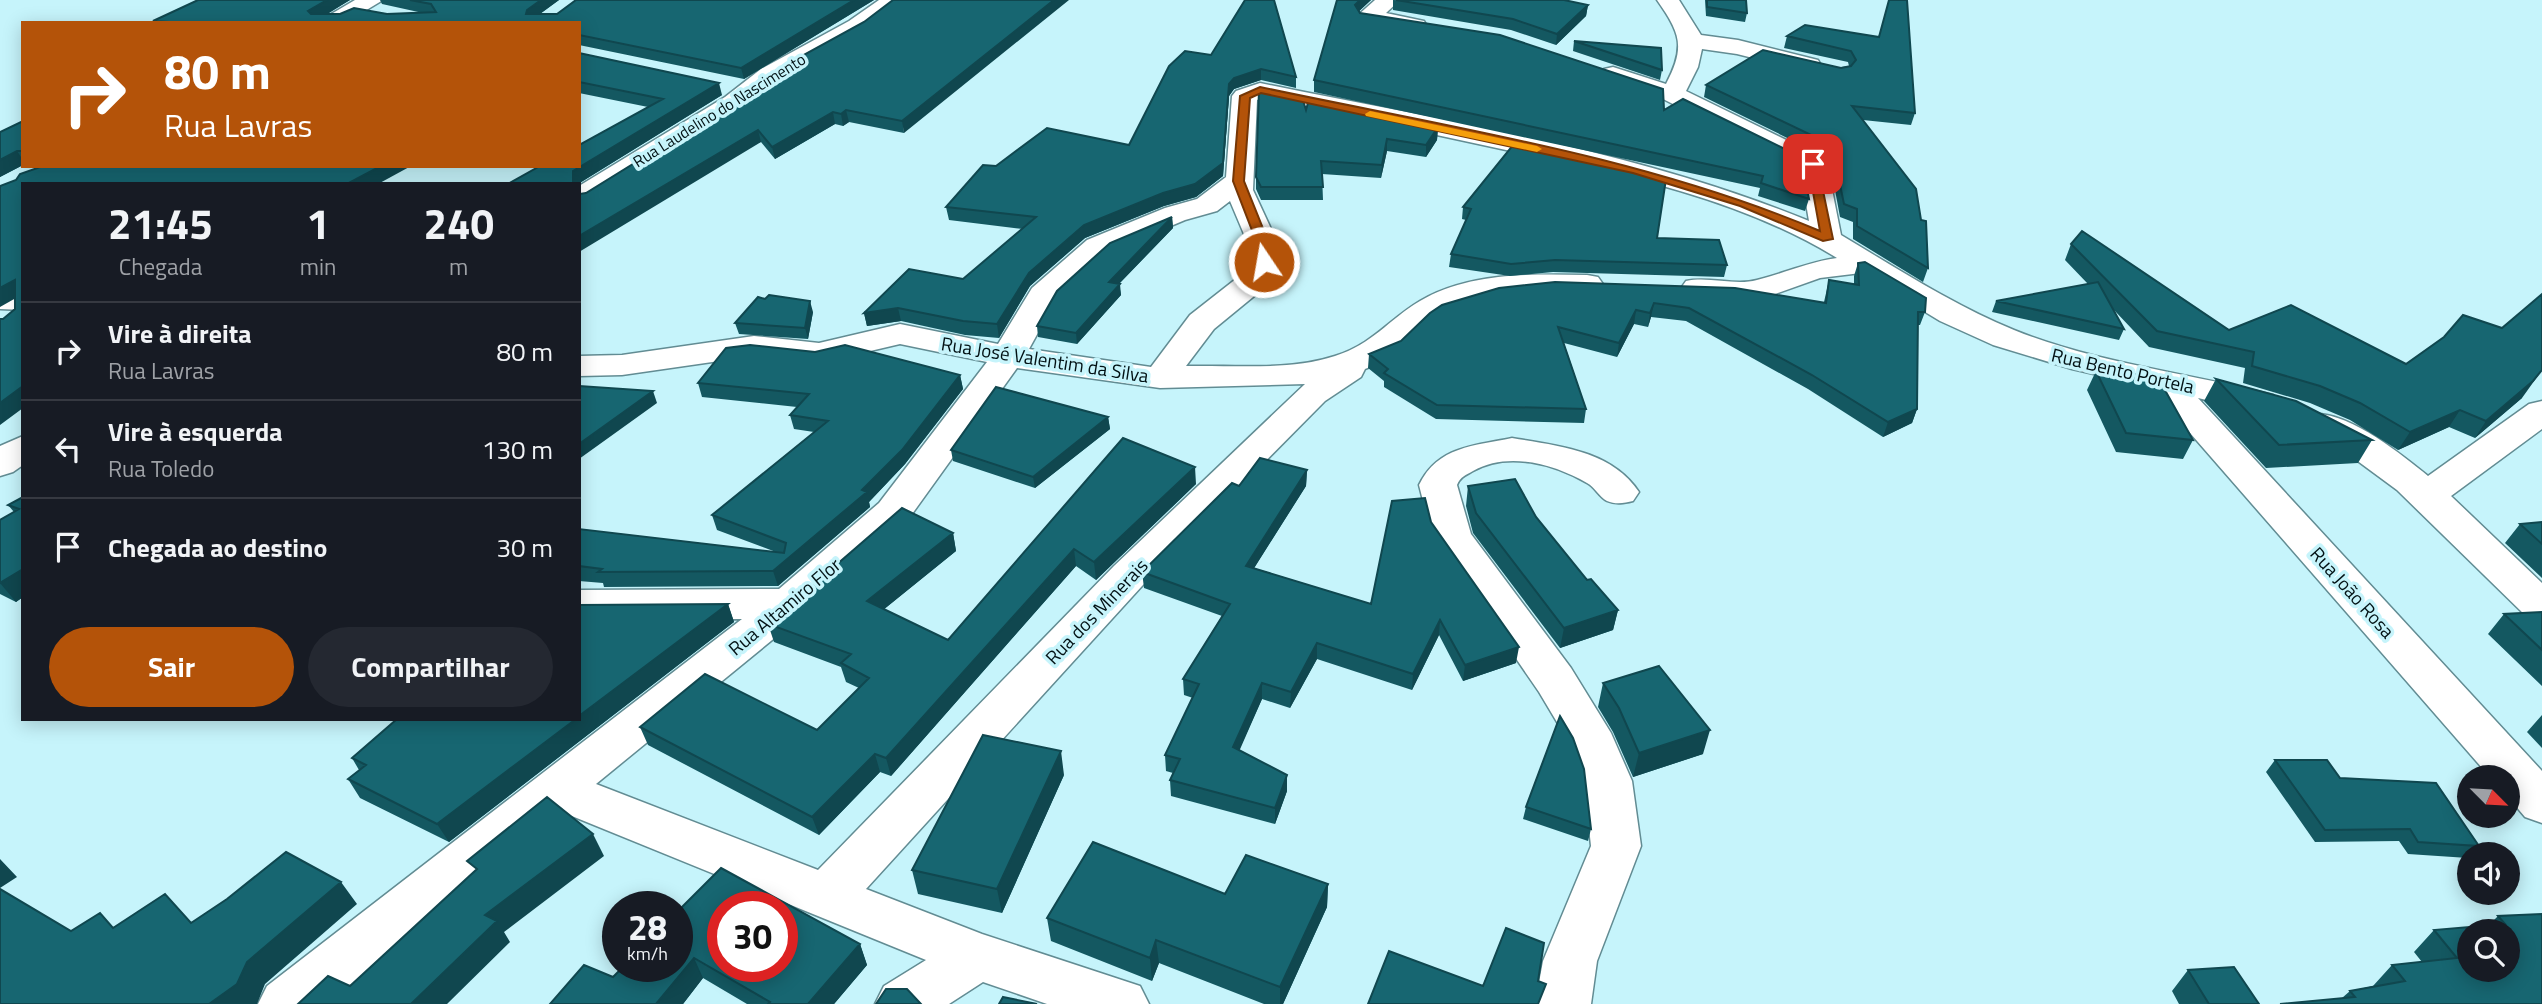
<!DOCTYPE html>
<html lang="pt">
<meta charset="utf-8">
<style>
body{margin:0;font-family:"Titillium Web",sans-serif;background:#242831;color:#f1f3f6;height:100vh;display:flex;flex-direction:column;font-size:26px;white-space:nowrap}
*{box-sizing:border-box;margin:0}
p{font-size:23px;color:#9ea1a6}
.icon{flex:none;width:38px;height:38px;fill:none;stroke:currentColor;stroke-width:2;stroke-linecap:round;stroke-linejoin:round}
.map{position:relative;flex:1;overflow:hidden}
.details{position:absolute;left:21px;top:182px;width:560px;height:539px;display:flex;flex-direction:column;background:#171b24;border-radius:0px;box-shadow:0 4px 18px #0003}
.details>*{flex:none}
.top-card{position:absolute;left:21px;top:21px;width:560px;height:147px;border-radius:0px;box-shadow:0 4px 18px #0003;background:#b45309;color:#fff;overflow:hidden}
.needle{width:46px;rotate:114deg}
.tools{position:absolute;left:2457px;top:765px;display:grid;gap:14px}
.tools a{display:grid;place-items:center;width:63px;height:63px;border-radius:50%;background:#171b24;box-shadow:0 4px 18px #0003;font-size:35px}
.speed{position:absolute;left:602px;top:891px;display:flex;gap:14px;font-size:35px;font-weight:700;text-align:center}
.speed>*{display:grid;place-content:center;width:91px;height:91px;border-radius:50%;background:#171b24;box-shadow:0 4px 18px #0003;line-height:1}
.speed small{font-size:18px;font-weight:400}
.speed .limit{border:10px solid #d22;background:#fff;color:#111}
.pin{position:absolute;display:grid;place-items:center;width:60px;height:60px;color:#fff;margin:-30px;border-radius:14px;box-shadow:0 4px 10px #0006}
.me{position:absolute;width:77px;margin:-38px;rotate:348deg;stroke-linejoin:round;filter:drop-shadow(0 0 5px #0008)}
.turn{display:flex;align-items:center;gap:24px;height:147px;padding:0 28px;font-size:32px}
.turn .icon{width:91px;height:91px;stroke-width:2.5}
.turn b{display:block;font-size:49px;line-height:60px}
.eta{display:flex;justify-content:space-evenly;align-items:center;height:119px;text-align:center}
.eta b{font-size:42px;font-weight:700;line-height:49px}
.cta{display:flex;gap:14px;margin-top:auto;padding:14px 28px}
.cta a{flex:1;height:80px;border-radius:42px;background:#b45309;color:#fff;font-size:28px;font-weight:700;line-height:80px;text-align:center}
.cta a+a{background:#242831;color:#f1f3f6}
ul{padding:0;list-style:none}
li{display:flex;align-items:center;gap:21px;height:98px;padding:0 28px;border-top:2px solid #363941}
li div{flex:1}
li b{display:block;font-size:26px}
li em{font-style:normal}
.map>svg:first-child{display:block}
.lines{fill:none;stroke-linecap:round;stroke-linejoin:round}
.street-casing{stroke:#628c93;stroke-width:3}
.street{fill:#fff;fill-rule:evenodd}
.wall{fill:#145861}
.shaded-wall{fill:#10474f}
.building{fill:#176671;stroke:#10474f;stroke-width:2;fill-rule:evenodd}
.route{fill:#b45309;stroke:#753606;stroke-width:2}
.slow{fill:#f59e0b}
.labels{text-anchor:middle;dominant-baseline:central;stroke-width:7;stroke-linejoin:round;paint-order:stroke}
.far-street-label{font-size:16px;fill:#021114;stroke:#c6f4fb}
.street-label{font-size:19px;fill:#021114;stroke:#c6f4fb}
</style>
<div class="map">
<svg width="2542" height="1004" viewBox="0 0 2542 1004">
<rect width="100%" height="100%" fill="#c6f4fb"/>
<g class="lines">
<g class="street-casing">
<path id="street" d="M355,0h28l-38,23h-29z
M879,0h26l-40,31 -86,48 -36,28 -154,97 -10,2v-20l146,-89 36,-28 88,-48z
M1375,0h25l-14,13 38,8 3,5 -11,7 -56,-12 -3,-5z
M1657,0h22l22,35 37,5 80,20 3,5 -3,5 -9,2 -72,-18 -35,-5 -4,18 -12,24 137,67 4,6 14,71c57,34 112,70 173,95 82,33 174,43 259,65l6,7 -6,7 -12,4 -63,-15 344,373v52l-17,-6 -17,-20v-20h-18l-340,-390 -78,-18 -79,-24 -53,-24 -79,-48 -41,5 -62,22 -72,-5 -5,-7 5,-7c23,-5 49,5 71,-1 28,-7 51,-18 80,-22 -99,-61 -220,-85 -331,-108 -81,-18 -163,-35 -244,-52l-5,2 -4,90 26,56v17l-15,25 -50,41 -28,37c49,-1 103,5 149,-10 38,-12 53,-36 85,-55 49,-29 112,-27 167,-26l11,2 5,7 -5,7 -11,2c-48,-1 -105,-5 -147,23 -27,18 -44,41 -75,53l-4,8 -36,24 -183,185 -276,303 116,45 158,52 9,18h-102l-64,-22 -34,22h-74l9,-18 42,-26 -364,-148 -235,192h-69l9,-18 475,-367 -163,1v-30l200,-1 100,-86 108,-141 -87,-18 -81,19 -65,-7 -132,19 -43,1v-20l43,-1 132,-19 65,7 81,-19 98,20 34,-56 55,-48 78,-32 32,-9 29,-22 6,-81 4,-5 24,-8c184,38 374,66 549,138l-9,-53 -137,-69 -59,-20 -3,-5 3,-5 9,-2 53,17c20,-38 14,-51 -9,-84zM1230,201l19,45v17l-8,12 -51,40 -39,52 -122,-18 27,-49 53,-48 76,-32 32,-9zM1017,368l143,20 145,-4 -191,182 -296,304 -222,-86 208,-170 103,-93z
M0,289l23,1v20l-23,-1z
M2542,401v28l-91,67 91,87v39l-15,-5 -130,-127 -57,-42 -32,-17 -5,-8 5,-8c35,-8 93,39 120,61l101,-72z
M23,436v29l-10,7 -13,4v-30z
M1512,438c46,8 99,12 127,54l-6,9c-8,2 -17,4 -26,0 -8,-4 -12,-14 -20,-18 -33,-19 -79,-32 -114,-12 -7,4 -13,6 -16,14l14,49 100,134 40,65 21,48 9,65 -44,115 -6,43h-56l8,-43 48,-115 -7,-65 -11,-32 -34,-57 -107,-156 -13,-51c19,-39 55,-39 93,-47z"/>
</g>
<use href="#street" class="street"/>
</g>
<path class="wall" d="M198,0h152l-24,14h61l36,-1 -41,-9 -2,-4h179l-19,14h17l317,-14 -130,79 -165,-34v-22h-425l-1,-2z
M893,0l11,133 -55,-11 -6,4 -8,-2 -60,35 -14,-17 -175,51 278,-171z
M1337,0h34l-12,11 1,2 304,97 145,89 -4,12 -47,-15 2,-8 -446,-96v-12z
M1393,0l195,5 -2,11 -30,29 -45,-15 -118,-20z
M1705,0h41l1,13 -2,9 -39,-6z
M1787,36l92,1 36,76 -4,12 -48,-5 65,148 -5,14 -70,-43v-17l-13,-5 -10,-54 -6,-7 -120,-59 2,-12 143,-19 -1,-4 -64,-14z
M1574,41l88,29 -2,10 -87,-29z
M1185,51l111,26v11l-35,-8 -27,9 -5,7 -6,80 -27,21 -32,9 -79,32 -55,48 -31,52 -34,-3 -64,-14 -34,5 -3,-13 99,-34 60,-50 -74,-9 -3,-13 50,-41 133,-21z
M579,53l143,42 -144,89h-70l140,-77 -69,-14z
M1306,110l132,17 -1,13 -11,17 -39,-6 -6,27 -59,-4 1,26h-62l-5,-11v-12z
M23,122v43l-23,12v-45z
M1463,207l194,31 70,27 -3,12 -171,-5 -43,4 -61,-9 2,-13 15,-34 -4,-1z
M1172,217l1,11 -54,56 2,11 -44,49 -39,-7 -1,-11z
M2071,244l158,86 177,34 116,34 -47,40 -26,-11 -51,23 -48,-30 -40,-17 -67,-20 2,-15 -96,-21 -35,-37 10,19 -5,11 -127,-28 4,-11 92,-17 -23,-24z
M1858,263l67,49 -5,13h-2l-1,84 -5,14 -29,14 -75,-48 -122,-68 -35,-4 -3,10 -14,-3 -17,33 -53,-14 22,66 -2,14 -148,-4 -52,-32v-6l-16,-13 1,-14 32,-13 41,-36 382,-3 5,-22 25,4v-8z
M813,312l-5,27 -69,-5 -4,-11z
M2096,371l97,69 -10,19 -67,-7 -29,-62z
M960,375l3,14 -58,75 -36,38 1,5 -92,79 -174,1 -1,-4 -24,-2v-52l197,23 -59,-22 -5,-15 102,-83 -20,-3 -4,-14 7,-8 -95,-10 -4,-14z
M2216,379l156,61 -14,23 -92,5 -62,-67z
M1108,417l2,12 -75,59 -82,-27 -2,-11z
M1123,438l73,46 -100,96 -20,-14 -185,210 -11,-4 -61,63 -171,-90 -8,-18 177,3 42,-42 -13,-6 -5,-15 -67,-25 -6,-18 185,-91 3,18 -72,58 64,31z
M1307,470l-1,16 -52,82 117,36 60,-82 85,141 -53,18 -24,-46 -27,55 -95,-31 -27,49 -28,-9 -23,51 48,41 -12,33 -104,-28 -1,-16 3,-7 -7,-2 -1,-16 28,-57 -9,-3 -1,-16 39,-63 -78,-28 -2,-16 97,-86z
M1468,486l68,31 51,63 31,30 -5,20 -53,18 -87,-115 -7,-27z
M23,497v100l-7,5 -16,-8v-74l14,-8 -6,-7z
M2542,522v56l-37,-35 15,-19z
M728,604l6,18 -285,220 -89,-44 -12,-19 11,-9 -7,-12z
M2542,612v74l-54,-52 16,-20z
M1603,683l100,71 -70,23 -20,-45 -15,-25z
M2542,715v33l-15,-16z
M2275,760l65,18 139,68 -7,8h-3l-1,4 -60,-4 -9,-13 -84,1 -49,-70z
M1064,775l-62,138 -84,-19 -6,-24z
M1526,807l65,22 -3,12 -65,-22z
M721,868l139,76 7,21 -33,39h-87l-44,-26 -20,26h-133l63,-27z
M1328,884l-1,23 -44,97h-19l-105,-41 -7,18 -101,-40 -4,-23 178,-24z
M2542,914v90l-200,-6 8,-7 23,-5 19,-21 30,-3 -8,-10 20,-22 54,-4 10,-10z
M2188,970l71,34h-80l-7,-13z"/>
<path class="shaded-wall" d="M327,0h23l-37,23 -5,-12z
M541,0h18l-29,21 -4,-7 1,-4z
M854,0h20l-130,79 -3,-11z
M1054,0h15l-165,133 -2,-12z
M1360,0h11l-17,16 1,-11z
M1588,5l-2,11 -30,29 1,-11z
M1261,69v11l-27,9 -5,7 -6,80 -27,21 -32,9 -79,32 -55,48 -31,52 -2,-14 32,-51 55,-48 145,-141 5,-6z
M719,83l3,12 -144,89h-5v-13z
M846,110l3,12 -6,4 -2,-12z
M833,112l2,12 -60,35 -3,-12z
M1438,127l-1,13 -11,17v-12z
M758,130l3,12 -182,110v-16z
M1387,139v12l-6,27 1,-13z
M17,151l6,9v5l-23,12v-17z
M381,166h30l-33,18h-31z
M1172,217l1,11 -63,65 -1,-11z
M15,280l8,14 -23,13v-19z
M1120,284l1,11 -44,49 -1,-11z
M810,301l3,11 -5,27 -3,-11z
M1654,303l-3,14 -3,10 2,-14z
M898,308l3,13 -34,5 -3,-13z
M1636,310l-2,14 -17,33 2,-14z
M2542,370l-20,28 -47,40 11,-17z
M960,375l3,14 -58,75 -36,38 1,5 -92,79 -5,-15 89,-81z
M23,386v22l-23,17v-22z
M653,391l4,12 -78,56v-15z
M1917,409l-5,14 -29,14 5,-15z
M2460,410l-11,17 -51,23 12,-18z
M1108,417l2,12 -75,59 -2,-11z
M1195,467l1,17 -100,96 -2,-18z
M1307,470l-1,16 -60,95v-15z
M953,533l3,18 -84,68 -5,-18z
M1074,549l2,17 -185,210 -5,-18z
M23,569v28l-7,5 -16,-19z
M728,604l6,18 -285,220 -12,-18 139,-105h3v-3z
M1618,610l-5,20 -53,18 4,-20z
M1440,620l-1,15 -27,55 1,-16z
M1317,643v16l-27,49 1,-16z
M1519,647l-3,16 -53,18 2,-16z
M1262,683v16l-28,64 -1,-16z
M1710,730l-7,24 -70,23 6,-24z
M1061,751l3,24 -62,138 -5,-24z
M875,754l5,18 -61,63 -7,-18z
M1287,775v16l-12,33v-16z
M593,834l11,22 -100,76 6,10 -63,62h-36l74,-89z
M0,859l17,18 -17,11z
M341,882l16,22 -92,80 -8,20h-48l38,-42z
M1328,884l-1,23 -44,97h-3v-17z
M1156,940l3,23 -7,18 -2,-23z
M860,944l7,21 -33,39h-26z
M694,958l9,20 -20,26h-27z"/>
<path class="building" d="M198,0h129l-19,11 3,3h29l14,-6 33,6 49,-2 -5,-8 -21,-4h131l-14,10 -1,4h31l19,-14h278l-113,68 -162,-33v-12h-394l-32,-2z
M893,0h161l-152,121 -56,-11 -5,4 -8,-2 -61,35 -14,-17 -179,106v-42l7,-1 155,-96 37,-28 86,-47z
M1245,0h29l22,77 -35,-8 -27,9 -5,6 -6,79 -28,21 -32,9 -79,32 -55,48 -32,51 -34,-3 -65,-13 -34,5 45,-44 54,10 73,-62 -90,-10 37,-42 13,1 51,-38 82,17 40,-79 16,-15 26,4z
M1337,0h23l-5,5 5,8 140,22 163,54 1,21 19,-11 118,58 8,42 -48,-16 2,-7 -449,-96z
M1396,0h168l24,5 -31,29 -44,-15z
M1707,0h39l1,13 -40,-6z
M1889,0h18l8,113 -63,-7 64,83 5,31 5,1 2,47 -71,-42v-17l-13,-5 -11,-53 -5,-8 -122,-58 57,-35 78,18 10,-2 5,-6 -5,-9 -64,-15 18,-11 74,12z
M1574,41l87,7 1,22z
M579,53l140,30 -146,88v13h-65l32,-18h39v-21l84,-46 -84,-17z
M1259,90l43,7 4,13 3,-11 129,28 -12,18 -39,-6 -5,26 -61,-4 2,26h-62l-5,-10z
M21,122h2v29h-6l-17,9v-28z
M1513,145l153,34 -9,59 62,2 8,25 -172,-5 -44,4 -60,-10 20,-45 -8,-2z
M43,166h338l-34,18h-324v202l-23,17v-84h3l12,-10v-29l-15,8v-102l16,-6 4,-6z
M1172,217l-63,65 11,2 -44,49 -39,-7 20,-35 53,-48z
M2082,231l147,99 62,-25 115,59 38,-27 19,-22 39,13 40,-34v76l-9,11 -47,40 -26,-11 -50,22 -50,-29 -40,-17 -68,-20 2,-14 -97,-21 -86,-87z
M1865,262l61,36 -1,14h-7l-1,97 -29,13 -76,-47 -123,-67 -35,-5 -4,10 -14,-3 -17,33 -61,-16 28,82 -149,-4 -53,-32 4,-4 -19,-15 32,-13 29,-28 12,-8 57,-17 56,-6 180,6 91,15 3,-23 30,5 -1,-22z
M2098,282l26,47 -128,-28z
M769,295l41,6 -5,27 -70,-5 23,-26 7,2z
M750,345l65,7 30,-7 115,30 -58,75 -40,40 5,2 -94,79 -175,1 4,-3 -23,-3v-37l205,24 2,-10 -74,-28 116,-94 -38,-6 19,-21 -111,-11 28,-35z
M2096,371l61,5 36,64 -67,-7z
M2216,379l80,22 76,39 -93,5z
M579,386l74,5 -74,53z
M996,387l112,30 -75,60 -82,-27z
M1123,438l72,29 -101,95 -20,-13 -188,209 -11,-4 -63,63 -172,-90 65,-53 112,56 52,-52 -28,-15 10,-9 -83,-30 134,-116 51,25 -86,68 81,39z
M1260,458l47,12 -61,96 125,38 21,-103 33,-3 6,24 88,125 -54,18 -25,-45 -27,54 -96,-31 -26,49 -29,-9 -29,64 54,28 -12,33 -105,-28 10,-21 -15,-4 34,-71 -16,-5 47,-75 -88,-32 90,-89 7,3z
M1515,479l21,38 51,63 4,-1 27,31 -54,18 -88,-115 -8,-27z
M23,497v72l-23,14v-63l19,-11 -11,-4z
M2542,522v22l-22,-20z
M728,604l-149,112v-111z
M2542,612v38l-38,-36z
M1659,666l51,64 -71,23 -20,-45 -16,-25z
M1560,716l13,22 11,31 7,60 -65,-22z
M397,719h179l-139,105 -89,-45 18,-14 -14,-7z
M983,735l78,16 -64,138 -85,-19z
M2275,760h52l13,18 96,5 43,63 -61,-4 -8,-13 -85,1z
M547,797l46,37 -108,81 12,6 -86,83h-113l30,-28 22,10 127,-117 -10,-8z
M1093,842l132,52 21,-39 82,29 -48,103 -124,-47 -6,18 -103,-40z
M286,852l55,30 -94,80 -10,22 -28,20h-209v-115l71,42 29,-18 13,15 52,-34 26,29 36,-24z
M721,868l139,76 -52,60h-40l2,-2 -76,-44 -38,46h-106l34,-39 29,12 11,-11h53v-54zM723,906h59v60h-59z
M2542,914v90h-262l75,-7 -5,-6 55,-10 -13,-16 65,-7 -23,-28 71,-6 -7,-8zM2469,931h39v39h-39z
M1506,928l38,15 -6,38 8,3 -8,20h-170l21,-53 94,35z
M2234,967l25,37h-50l-21,-34z
M886,989h21l14,15h-45z
M1003,997l34,7h-38z"/>
<path class="route" d="M1260,87c188,40 382,69 560,144l-12,-67 9,-2 16,77 -10,2 -83,-35 -107,-33 -372,-80 -11,5 -6,83 26,65v16l-11,3 -1,-19 -25,-65 7,-85z"/>
<path class="slow" d="M1370,111l167,35 5,3 -5,3 -171,-36 -1,-2z"/>
<g class="labels">
<g class="far-street-label">
<text transform="translate(719 110) rotate(-32)">Rua Laudelino do Nascimento</text>
</g>
<g class="street-label">
<text transform="translate(1045 359) rotate(9)">Rua José Valentim da Silva</text>
<text transform="translate(2123 370) rotate(13)">Rua Bento Portela</text>
<text transform="translate(2353 592) rotate(48)">Rua João Rosa</text>
<text transform="translate(784 606) rotate(-40)">Rua Altamiro Flor</text>
<text transform="translate(1096 611) rotate(-46)">Rua dos Minerais</text>
</g>
</g>
</svg>
<div class="tools">
<a><svg class="needle" viewBox="-14 -14 28 28"><path d="M0-13l5 13h-10z" fill="#e53935"/><path d="M0 13l5-13h-10z" fill="#9ea1a6"/></svg></a>
<a><svg class="icon" aria-label="sound" viewBox="0 0 24 24"><path d="M4 9h4l5-4v14l-5-4H4zM17 9q2 3 0 6"/></svg></a>
<a><svg class="icon" aria-label="search" viewBox="0 0 24 24"><circle cx="10" cy="10" r="6"/><path d="M15 15l6 6"/></svg></a>
</div>
<div class="speed"><div>28<small>km/h</small></div><div class="limit">30</div></div>
<div class="pin" style="left:1813px;top:164px;background:#d93025"><svg class="icon" aria-label="arrive" viewBox="0 0 24 24"><path d="M6 21V4h12l-3 4 3 4H6"/></svg></div>
<svg class="me" style="left:1264px;top:262px" viewBox="-20 -20 40 40"><circle r="17" fill="#b45309" stroke="#fff" stroke-width="3"/><path d="M0-11L8 9 0 5-8 9z" fill="#fff"/></svg>
<div class="top-card">
<div class="turn"><svg class="icon" aria-label="right" viewBox="0 0 24 24"><path d="M7 20v-9h11M14 6l5 5-5 5"/></svg><div><b>80 m</b>Rua Lavras</div></div>
</div>
<section class="details">
<div class="eta">
<div><b>21:45</b><p>Chegada</p></div>
<div><b>1</b><p>min</p></div>
<div><b>240</b><p>m</p></div>
</div>
<ul>
<li><svg class="icon" aria-label="right" viewBox="0 0 24 24"><path d="M7 20v-9h11M14 6l5 5-5 5"/></svg><div><b>Vire à direita</b><p>Rua Lavras</p></div><em>80 m</em></li>
<li><svg class="icon" aria-label="left" viewBox="0 0 24 24"><path d="M17 20v-9H6M10 6l-5 5 5 5"/></svg><div><b>Vire à esquerda</b><p>Rua Toledo</p></div><em>130 m</em></li>
<li><svg class="icon" aria-label="arrive" viewBox="0 0 24 24"><path d="M6 21V4h12l-3 4 3 4H6"/></svg><div><b>Chegada ao destino</b></div><em>30 m</em></li>
</ul>
<div class="cta"><a>Sair</a><a>Compartilhar</a></div>
</section>
</div>
